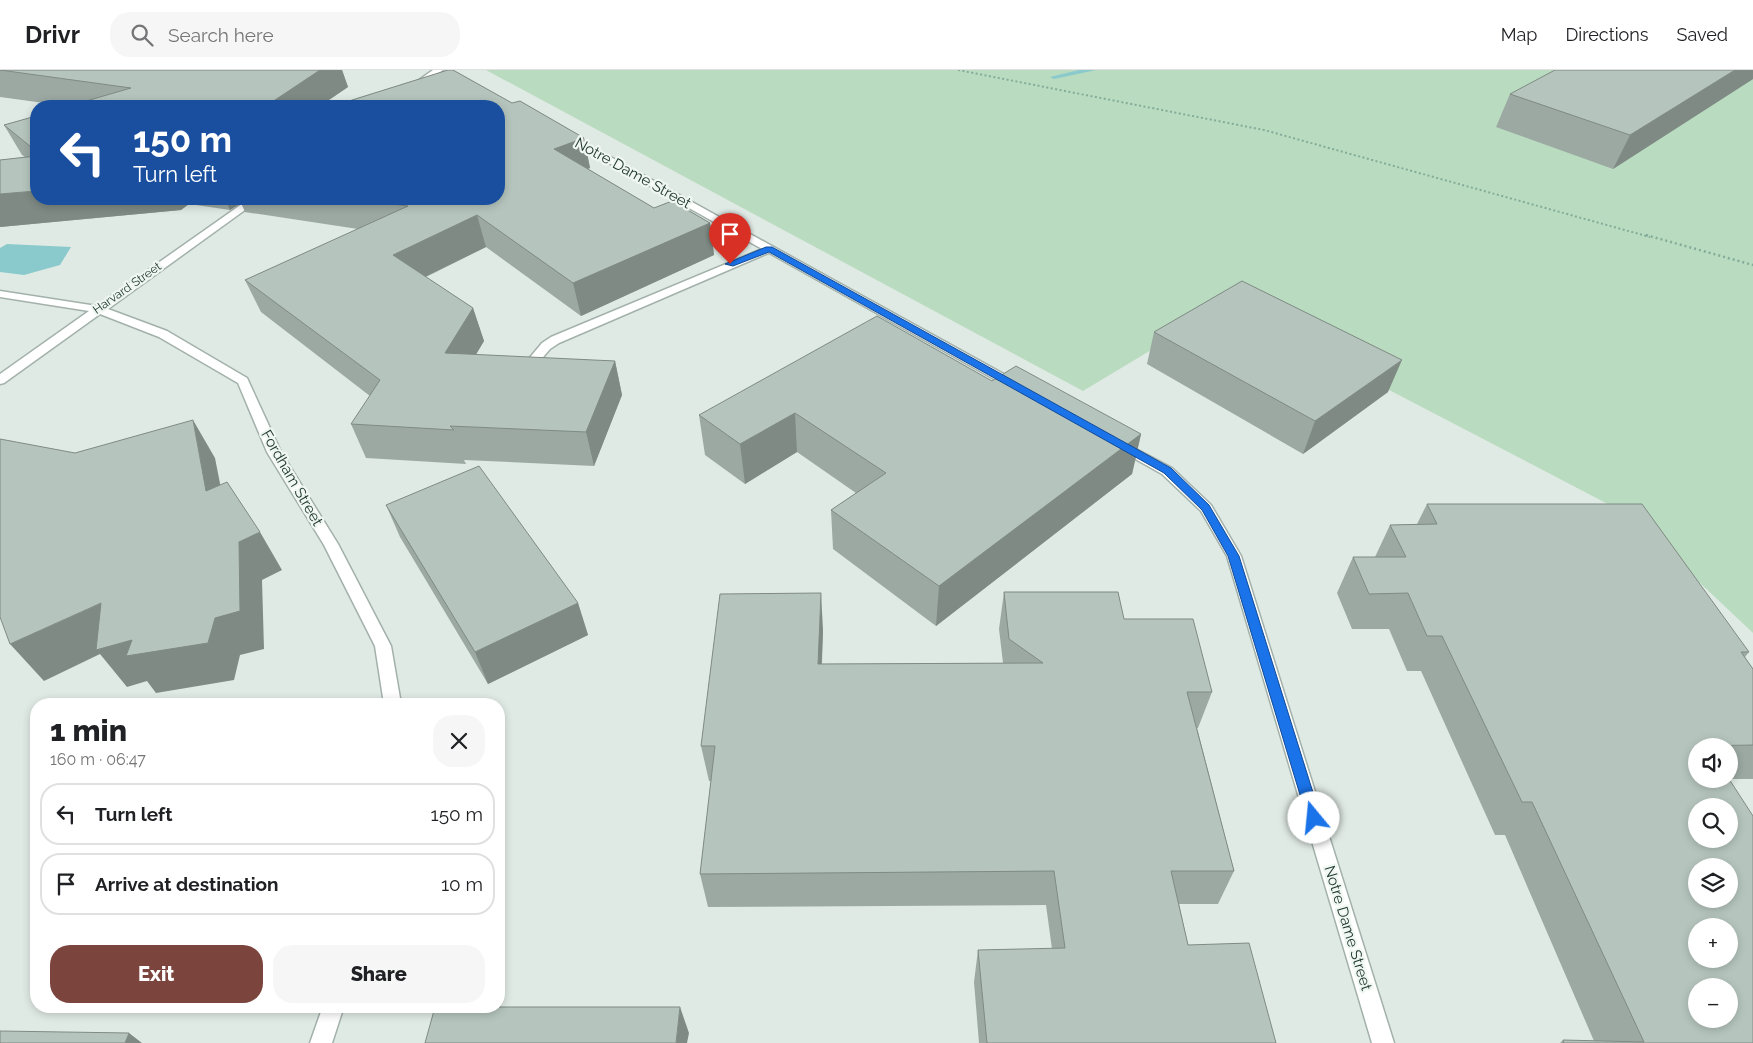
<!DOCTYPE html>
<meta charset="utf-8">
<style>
body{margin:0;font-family:Raleway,sans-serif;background:#f6f6f6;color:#202124;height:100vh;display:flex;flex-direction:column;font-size:19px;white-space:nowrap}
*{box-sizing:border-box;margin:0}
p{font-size:16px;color:#757577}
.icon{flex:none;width:28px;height:28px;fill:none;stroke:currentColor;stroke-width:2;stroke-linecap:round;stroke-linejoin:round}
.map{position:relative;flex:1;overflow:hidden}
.panel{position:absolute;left:30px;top:628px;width:475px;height:315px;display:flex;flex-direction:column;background:#fff;border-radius:20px;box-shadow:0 2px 8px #0003}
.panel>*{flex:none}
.guide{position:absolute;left:30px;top:30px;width:475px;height:105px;border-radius:20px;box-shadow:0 2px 8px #0003;background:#1a4fa0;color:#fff;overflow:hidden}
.buttons{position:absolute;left:1688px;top:668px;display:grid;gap:10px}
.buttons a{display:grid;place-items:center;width:50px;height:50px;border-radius:50%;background:#fff;box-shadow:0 2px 8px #0003;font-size:25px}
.pin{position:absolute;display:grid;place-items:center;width:42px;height:42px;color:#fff;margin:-51px -21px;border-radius:50% 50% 50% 0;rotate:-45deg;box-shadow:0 0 5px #0007}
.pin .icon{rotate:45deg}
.me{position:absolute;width:55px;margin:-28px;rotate:343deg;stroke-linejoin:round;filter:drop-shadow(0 0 4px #0008)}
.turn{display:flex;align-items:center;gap:18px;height:105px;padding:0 20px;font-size:22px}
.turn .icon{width:65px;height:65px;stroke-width:2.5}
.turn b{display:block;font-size:35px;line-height:42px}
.round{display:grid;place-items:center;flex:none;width:52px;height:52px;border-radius:20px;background:#f6f6f6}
.overview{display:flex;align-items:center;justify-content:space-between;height:85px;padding:0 20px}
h1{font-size:30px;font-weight:800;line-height:38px}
.cta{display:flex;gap:10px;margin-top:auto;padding:10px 20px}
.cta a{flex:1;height:58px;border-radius:20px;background:#7b453d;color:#fff;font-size:20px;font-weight:800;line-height:58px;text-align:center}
.cta a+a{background:#f6f6f6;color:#202124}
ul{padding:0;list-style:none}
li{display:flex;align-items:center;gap:15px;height:62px;margin:0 10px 8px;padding:0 10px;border:2px solid #e0e0e0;border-radius:20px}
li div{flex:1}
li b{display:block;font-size:19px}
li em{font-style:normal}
header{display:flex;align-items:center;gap:30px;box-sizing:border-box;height:70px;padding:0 25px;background:#fff;border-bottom:1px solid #e0e0e0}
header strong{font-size:24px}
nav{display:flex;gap:28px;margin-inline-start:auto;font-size:18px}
.search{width:350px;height:45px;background:#f6f6f6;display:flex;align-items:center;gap:12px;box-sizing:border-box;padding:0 18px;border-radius:20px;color:#757577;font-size:19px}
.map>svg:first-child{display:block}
.green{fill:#b9dbbf}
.water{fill:#8acacd}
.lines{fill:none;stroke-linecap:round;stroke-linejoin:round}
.stream{fill:#8acacd;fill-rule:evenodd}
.service-casing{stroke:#a3b1ab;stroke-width:3}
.minor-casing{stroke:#a3b1ab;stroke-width:3}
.path-far1{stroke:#82ac9a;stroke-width:2;stroke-dasharray:2 2.5;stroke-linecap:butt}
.path{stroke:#82ac9a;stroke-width:2.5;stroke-dasharray:2 3;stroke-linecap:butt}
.service{fill:#fff;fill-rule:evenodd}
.minor{fill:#fff;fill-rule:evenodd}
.wall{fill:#9ca9a3;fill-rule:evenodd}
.shaded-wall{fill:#7f8a84}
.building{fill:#b5c5bd;stroke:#7f8a84;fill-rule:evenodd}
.route{fill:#1a73e8;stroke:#114b97}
.labels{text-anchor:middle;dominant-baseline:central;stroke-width:4.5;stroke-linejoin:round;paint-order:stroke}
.far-street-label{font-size:12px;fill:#213931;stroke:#f0f7f3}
.street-label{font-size:15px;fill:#213931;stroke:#f0f7f3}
</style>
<header>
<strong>Drivr</strong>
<div class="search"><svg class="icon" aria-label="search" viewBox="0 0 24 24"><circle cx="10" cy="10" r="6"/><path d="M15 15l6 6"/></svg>Search here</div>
<nav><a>Map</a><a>Directions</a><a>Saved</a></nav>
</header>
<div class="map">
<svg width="1753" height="973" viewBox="0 0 1753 973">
<rect width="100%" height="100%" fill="#e0eae4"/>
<path class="green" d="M486,0h1267v563l-126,-119 -401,-209 -143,86z"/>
<path class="water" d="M7,174l64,3 -11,18 -36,10 -24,-3v-24z"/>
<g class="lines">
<path class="stream" d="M1079,0h17l-42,9 -4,-2z"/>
<g class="service-casing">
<path id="service" d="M769,176l4,1 1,2 -1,2 -214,92 -9,6 -18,21 -4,1 -6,-4 20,-24 9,-6z"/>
</g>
<g class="minor-casing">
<path id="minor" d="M433,0h10l-50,36h-10z
M569,64l451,249 2,3 -6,4 -4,-1 -446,-250v-4z
M249,129h11l-152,110 59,22 80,47 34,74 57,92 53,102 10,58h-17l-9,-58 -51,-101 -57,-93 -29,-69 -79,-46 -59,-23 -96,69 -4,1v-10l89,-63 -89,-14v-6l97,15z
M1119,370l53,28 39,37 30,51 153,487h-22l-145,-487 -26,-45 -39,-37 -48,-27 -2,-3 2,-3z
M323,936h21l-12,37h-22z"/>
</g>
<path class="path-far1" d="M958,0l306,60 386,107"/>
<path class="path" d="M1646,165l107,30"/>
<use href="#service" class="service"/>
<use href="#minor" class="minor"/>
</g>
<path class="wall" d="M0,0h342l6,17 -28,19h-254l-66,-9z
M448,0h5l59,33 8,-2 64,37 6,30 -2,1 66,39 18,-7 38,22 4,32 -133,61 -95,-69 -60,30 47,31 11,33 -9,14 140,6 7,34 -28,71 -130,-6 2,4 -100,-6 -15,-34 19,-28 -109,-84 -16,-32 113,-51 -113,-17 -4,-9 -11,7 -41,-6 -8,6 -181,17v-67l25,-3 -3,-2 -18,-30 32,-9v83h463v-93h-166z
M1753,0v9l-140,90 -117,-42 14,-33z
M1154,262l234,60 -85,62 -156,-90z
M992,311l149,53 -9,40 -196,152 -103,-77 -2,-39 25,-17 -59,-41 -52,32 -40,-29 -6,-40z
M1427,434l322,148 -4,5 8,12v110h-24l24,264h-193l3,-3 31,1 -89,-206h-10l-74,-164h-14l-18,-42h-37l-15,-36 16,-36h22l15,-32 27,-1zM1696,676h33v33z
M386,435l192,98 10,32 -100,49 -88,-147z
M1004,522l120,27 88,73 -14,36h-1l37,143 -16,33h-39l9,41 88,98h-297l-5,-61 4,-32 74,-1 -6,-44 -338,2 -8,-33 11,-93h-2l-8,-35 122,-116 -1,34 181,-1 -4,-34z"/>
<path class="shaded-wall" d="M320,0h22l6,17 -28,19h-54z
M1735,0h18v9l-140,90 17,-34z
M584,68l6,30 -29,11 -7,-30z
M36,121v8h151l2,5 -8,6 -181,17v-33z
M225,129h14l2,4 -11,7z
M477,145l9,32 -82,40 -11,-32z
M710,153l4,32 -133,61 -8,-33z
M473,238l11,33 -27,46 -12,-34z
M1402,290l-14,32 -85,62 12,-33z
M615,291l7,34 -28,71 -8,-34z
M795,343l2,39 -52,32 -5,-40z
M193,350l22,38 14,71 -23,-38z
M1141,364l-9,40 -196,152 3,-40z
M260,462l22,38 -20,10 2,69 -24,6 -6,25 -78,13 -9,-12 -20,6 -27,-33 -56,27 -34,-37z
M821,523l2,37 -3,71 -2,-37z
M578,533l10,32 -100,49 -13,-32z
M680,937l9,26 -2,10h-11z
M129,963l13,10h-17z"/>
<path class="building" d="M0,0h320l-54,36h-197l62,-18z
M448,0h5l59,33 8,-2 64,37 -30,11 100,59 18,-7 38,22 -137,60 -96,-68 -84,40 80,53 -28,45 170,8 -29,71 -136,-6 4,4 -103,-6 29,-44 -135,-100 163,-74 -54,-7h145v-93h-166z
M1555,0h180l-105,65 -120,-41z
M36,46v35l-32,-26z
M36,86v35l-36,3v-34z
M1242,211l160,79 -87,61 -161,-89z
M877,246l115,65 24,-15 125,68 -202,152 -108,-76 55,-37 -91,-60 -55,31 -41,-29z
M193,350l13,71 21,-9 33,50 -21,10 1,69 -25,7 -7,25 -82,13 6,-16 -36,10 5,-47 -91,41 -10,-27v-178l75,14z
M479,396l99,137 -103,49 -89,-147z
M1427,434h215l107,148h-8l12,17v76l-57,1v33h33l24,37v227h-189l-1,-3 81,2 -112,-240h-10l-80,-166h-15l-19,-43 -39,1 -16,-37h53l-16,-32 47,-1zM1696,736h33v33h-33zM1696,796h33v33h-33zM1696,856h33v33h-33zM1696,916h33v33h-33z
M1004,522h114l6,27h69l19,73h-25l47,179h-63l17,74 61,-2 27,100h-289l-9,-93 87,-2 -11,-77 -354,3 15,-128h-14l19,-152 101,-1 -3,71 225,-1 -34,-24z
M435,937h245l-4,36h-251z
M0,961l129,2 -4,10h-125z"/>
<path class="route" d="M766,177h6l399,221 38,37 30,51 82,262 -2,5 -5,2 -5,-2 -2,-5 -79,-262 -26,-46 -38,-37 -395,-221 -36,14 -8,-2z"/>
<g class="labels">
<g class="far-street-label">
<text transform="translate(127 218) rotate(-35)">Harvard Street</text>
</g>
<g class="street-label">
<text transform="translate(633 103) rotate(29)">Notre Dame Street</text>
<text transform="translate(292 408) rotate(60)">Fordham Street</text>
<text transform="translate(1348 858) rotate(73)">Notre Dame Street</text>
</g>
</g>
</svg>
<div class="buttons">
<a><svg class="icon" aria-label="sound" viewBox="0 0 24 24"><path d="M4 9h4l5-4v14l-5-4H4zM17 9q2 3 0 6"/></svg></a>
<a><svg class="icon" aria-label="search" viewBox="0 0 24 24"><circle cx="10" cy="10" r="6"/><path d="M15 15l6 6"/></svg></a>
<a><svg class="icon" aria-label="layers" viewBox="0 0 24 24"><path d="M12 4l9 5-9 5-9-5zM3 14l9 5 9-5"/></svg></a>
<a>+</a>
<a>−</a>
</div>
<div class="pin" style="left:730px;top:194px;background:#d93025"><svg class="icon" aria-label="arrive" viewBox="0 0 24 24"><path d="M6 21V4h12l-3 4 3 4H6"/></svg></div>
<svg class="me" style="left:1314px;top:748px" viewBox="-20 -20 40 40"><circle r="19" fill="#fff"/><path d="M0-13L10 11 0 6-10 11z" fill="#1a73e8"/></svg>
<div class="guide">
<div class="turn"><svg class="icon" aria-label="left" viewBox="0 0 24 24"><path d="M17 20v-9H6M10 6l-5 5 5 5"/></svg><div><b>150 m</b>Turn left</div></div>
</div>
<section class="panel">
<div class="overview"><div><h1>1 min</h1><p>160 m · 06:47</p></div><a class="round"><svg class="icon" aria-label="close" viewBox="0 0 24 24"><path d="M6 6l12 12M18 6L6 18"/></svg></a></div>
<ul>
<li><svg class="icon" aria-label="left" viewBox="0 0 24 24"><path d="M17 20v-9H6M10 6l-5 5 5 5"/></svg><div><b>Turn left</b></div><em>150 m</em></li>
<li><svg class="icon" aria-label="arrive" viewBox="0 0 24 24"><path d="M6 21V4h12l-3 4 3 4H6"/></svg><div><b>Arrive at destination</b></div><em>10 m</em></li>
</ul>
<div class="cta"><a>Exit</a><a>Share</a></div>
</section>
</div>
